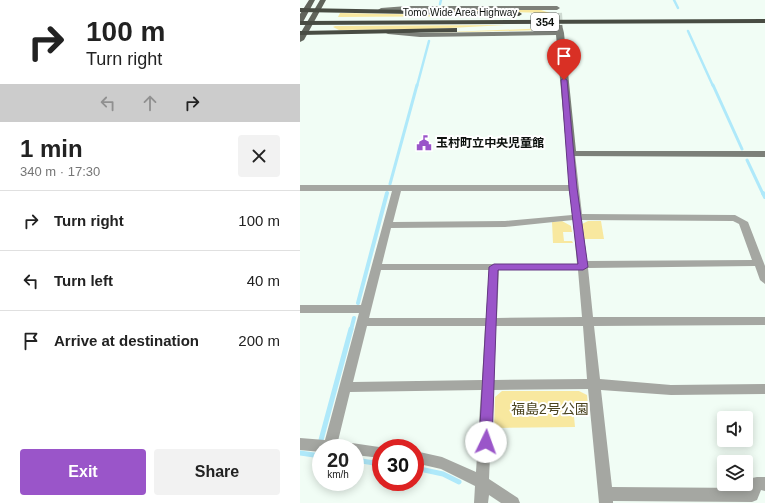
<!DOCTYPE html>
<meta charset="utf-8">
<style>
body{margin:0;font-family:Arial,"Noto Sans JP",sans-serif;background:#f2f2f2;color:#222;height:100vh;display:flex;flex-direction:column;font-size:15px;white-space:nowrap}
*{box-sizing:border-box;margin:0}
p{font-size:13px;color:#767676}
.icon{flex:none;width:22px;height:22px;fill:none;stroke:currentColor;stroke-width:2;stroke-linecap:round;stroke-linejoin:round}
.map{position:relative;flex:1;overflow:hidden}
.sheet{display:flex;flex-direction:column;background:#fff;width:300px}
.sheet>*{flex:none}
.banner{background:#fff;color:#222;overflow:hidden}
.tools{position:absolute;left:417px;top:411px;display:grid;gap:8px}
.tools a{display:grid;place-items:center;width:36px;height:36px;border-radius:4px;background:#fff;box-shadow:0 2px 10px #0003;font-size:20px}
.speed{position:absolute;left:12px;top:439px;display:flex;gap:8px;font-size:20px;font-weight:700;text-align:center}
.speed>*{display:grid;place-content:center;width:52px;height:52px;border-radius:50%;background:#fff;box-shadow:0 2px 10px #0003;line-height:1}
.speed small{font-size:10px;font-weight:400}
.speed .limit{border:6px solid #d22;background:#fff;color:#111}
.pin{position:absolute;display:grid;place-items:center;width:34px;height:34px;color:#fff;margin:-41px -17px;border-radius:50% 50% 50% 0;rotate:-45deg;box-shadow:0 0 4px #0007}
.pin .icon{rotate:45deg}
.me{position:absolute;width:44px;margin:-22px;rotate:3deg;stroke-linejoin:round;filter:drop-shadow(0 0 3px #0008)}
.turn{display:flex;align-items:center;gap:14px;height:84px;padding:0 20px;font-size:18px}
.turn .icon{width:52px;height:52px;stroke-width:2.5}
.turn b{display:block;font-size:28px;line-height:34px}
.lanes{display:flex;align-items:center;height:38px;padding:0 20px;background:#0003;justify-content:center;gap:20px;direction:ltr}
.lanes .off{opacity:.35}
.round{display:grid;place-items:center;flex:none;width:42px;height:42px;border-radius:4px;background:#f2f2f2}
.overview{display:flex;align-items:center;justify-content:space-between;height:68px;padding:0 20px}
h1{font-size:24px;font-weight:700;line-height:30px}
.action{display:flex;gap:8px;margin-top:auto;padding:8px 20px}
.action a{flex:1;height:46px;border-radius:4px;background:#9a55c9;color:#fff;font-size:16px;font-weight:700;line-height:46px;text-align:center}
.action a+a{background:#f2f2f2;color:#222}
ul{padding:0;list-style:none}
li{display:flex;align-items:center;gap:12px;height:60px;padding:0 20px;border-top:1px solid #e0e0e0}
li div{flex:1}
li b{display:block;font-size:15px}
li em{font-style:normal}
main{display:flex;flex:1;min-height:0}
.map>svg:first-child{display:block}
.green{fill:#f8e89f}
.lines{fill:none;stroke-linecap:round;stroke-linejoin:round}
.stream-far3{stroke:#afe9fa;stroke-width:2.5}
.stream-far2{stroke:#afe9fa;stroke-width:3}
.stream-far1{stroke:#afe9fa;stroke-width:4}
.stream{stroke:#afe9fa;stroke-width:5}
.secondary-tunnel{stroke:#cfdad2;stroke-width:8;stroke-dasharray:8 4;stroke-linecap:butt}
.street{fill:#a5a7a2;fill-rule:evenodd}
.secondary{fill:#7c8079;fill-rule:evenodd}
.primary{fill:#60645b;fill-rule:evenodd}
.highway{fill:#484c43;fill-rule:evenodd}
.route{fill:#9a55c9;stroke:#643783}
.labels{text-anchor:middle;dominant-baseline:central;stroke-width:4;stroke-linejoin:round;paint-order:stroke}
.far-street-label{font-size:10px;fill:#0d110e;stroke:#fff}
.shield{fill:#fff;stroke:#565856;stroke-width:1}
.shield-label{font-size:11px;font-weight:bold;fill:#0d110e}
.poi-label{font-size:12px;font-weight:bold;fill:#0d110e;stroke:#fff;text-anchor:start}
.near-park-label{font-size:14px;fill:#4a431f;stroke:#fff}
</style>
<main>
<section class="sheet">
<div class="banner">
<div class="turn"><svg class="icon" aria-label="right" viewBox="0 0 24 24"><path d="M7 20v-9h11M14 6l5 5-5 5"/></svg><div><b>100 m</b>Turn right</div></div>
<div class="lanes"><svg class="icon off" aria-label="left" viewBox="0 0 24 24"><path d="M17 20v-9H6M10 6l-5 5 5 5"/></svg><svg class="icon off" aria-label="ahead" viewBox="0 0 24 24"><path d="M12 20V5M6 11l6-6 6 6"/></svg><svg class="icon" aria-label="right" viewBox="0 0 24 24"><path d="M7 20v-9h11M14 6l5 5-5 5"/></svg></div>
</div>
<div class="overview"><div><h1>1 min</h1><p>340 m · 17:30</p></div><a class="round"><svg class="icon" aria-label="close" viewBox="0 0 24 24"><path d="M6 6l12 12M18 6L6 18"/></svg></a></div>
<ul>
<li><svg class="icon" aria-label="right" viewBox="0 0 24 24"><path d="M7 20v-9h11M14 6l5 5-5 5"/></svg><div><b>Turn right</b></div><em>100 m</em></li>
<li><svg class="icon" aria-label="left" viewBox="0 0 24 24"><path d="M17 20v-9H6M10 6l-5 5 5 5"/></svg><div><b>Turn left</b></div><em>40 m</em></li>
<li><svg class="icon" aria-label="arrive" viewBox="0 0 24 24"><path d="M6 21V4h12l-3 4 3 4H6"/></svg><div><b>Arrive at destination</b></div><em>200 m</em></li>
</ul>
<div class="action"><a>Exit</a><a>Share</a></div>
</section>
<div class="map">
<svg width="465" height="503" viewBox="0 0 465 503">
<rect width="100%" height="100%" fill="#f1fdf5"/>
<path class="green" d="M111,10h130l9,3z
M40,13l147,3 -149,1z
M206,25l-75,4 -92,1 -6,-3 2,-1z
M251,28l-8,2 -120,3z
M262,221l9,5 1,6h-9l1,9h8l1,2h-20l-1,-21z
M288,221h13l3,18h-21l-3,-14z
M202,391h77l8,4 1,10 -15,1 2,21 -81,1 1,-31z"/>
<g class="lines">
<path class="stream-far3" d="M374,0l4,8
M140,4l1,-4
M388,31l25,55
M117,86l12,-45"/>
<path class="stream-far2" d="M413,85l29,64
M447,160l16,34
M90,184l27,-99"/>
<path class="stream-far1" d="M463,193l2,4
M58,303l29,-110
M51,330l3,-12"/>
<path class="stream" d="M21,440l30,-111
M0,453l21,3
M55,460l26,4
M115,468l28,6 16,8"/>
<path class="secondary-tunnel" d="M258,13l1,14"/>
<path class="street" d="M268,152h6l1,2 7,60 153,1 13,7 17,44v18l-5,-4 -5,-14 -167,2 5,49h172v8l-171,1 6,53 71,6 94,-1v10l-94,1 -70,-5 11,97 136,1 4,-10 5,-1h8v14l-4,-1 -4,10 -5,2 -139,-1v2h-14l-11,-114 -95,1 -4,89 29,19 2,5h-19l-12,-8 -1,8h-14l1,-17 -34,-17 -26,-6v-12l27,6 34,15 5,-82 -131,2 -12,49 48,7h-5v10l-26,-3v-7h-34v4l-21,-2v-12l25,2 34,-127h-59v-8h61l31,-114h-92v-6h270l-3,-31zM101,191h169l2,24 -67,6 -112,1zM273,220l4,44h-195l9,-36 114,-1zM282,220l151,1 6,3 13,36 -165,1zM81,270h108l-3,48h-117zM199,270h79l4,47 -85,1zM67,326h118l-3,54 -129,2zM196,326h87l4,53 -93,1z"/>
<path class="secondary" d="M107,6h150l3,2 -3,2h-150l-26,2 -3,-2 3,-2z
M256,25h6l2,8 12,118h189v6l-198,-1 -11,-121 -136,2 -32,-3 -4,-2 4,-2 32,3 136,-2z"/>
<path class="primary" d="M9,0h6l-12,22h-3v-8z
M20,0h6l-22,40 -4,2v-8z"/>
<path class="highway" d="M0,8l219,4 3,2 -3,2 -219,-4z
M465,19v4l-465,2v-4z
M157,28v4h-3l-154,3v-4z"/>
</g>
<path class="route" d="M264,78l3,2 10,108 11,79 -5,3h-85l-6,172 -2,3 -4,2 -5,-2 -2,-3 10,-175 5,-3h84l-9,-76 -8,-108z"/>
<defs>
<g id="civic-bare" transform="scale(1.2)"><path d="M-.6-6.5H3V-4.5H.6V-3L4-1V1h2V6H-6V1h2V-1L-.6-3ZM-1.2 2.5V6h2.4V2.5Z" fill="#9a55c9" stroke="#fff" stroke-width="2.5" paint-order="stroke"/></g>
</defs>
<g fill-rule="evenodd">
<use href="#civic-bare" x="124" y="143"/>
</g>
<g class="labels">
<g class="far-street-label">
<text x="160" y="12">Tomo Wide Area Highway</text>
</g>
<rect class="shield" x="231" y="13" width="28" height="18" rx="3"/>
<g class="shield-label">
<text x="245" y="22">354</text>
</g>
<g class="poi-label">
<text x="136" y="143">玉村町立中央児童館</text>
</g>
<g class="near-park-label">
<text x="250" y="409">福島2号公園</text>
</g>
</g>
</svg>
<div class="tools">
<a><svg class="icon" aria-label="sound" viewBox="0 0 24 24"><path d="M4 9h4l5-4v14l-5-4H4zM17 9q2 3 0 6"/></svg></a>
<a><svg class="icon" aria-label="layers" viewBox="0 0 24 24"><path d="M12 4l9 5-9 5-9-5zM3 14l9 5 9-5"/></svg></a>
</div>
<div class="speed"><div>20<small>km/h</small></div><div class="limit">30</div></div>
<div class="pin" style="left:264px;top:80px;background:#d93025"><svg class="icon" aria-label="arrive" viewBox="0 0 24 24"><path d="M6 21V4h12l-3 4 3 4H6"/></svg></div>
<svg class="me" style="left:186px;top:442px" viewBox="-20 -20 40 40"><circle r="19" fill="#fff"/><path d="M0-13L10 11 0 6-10 11z" fill="#9a55c9"/></svg>
</div>
</main>
